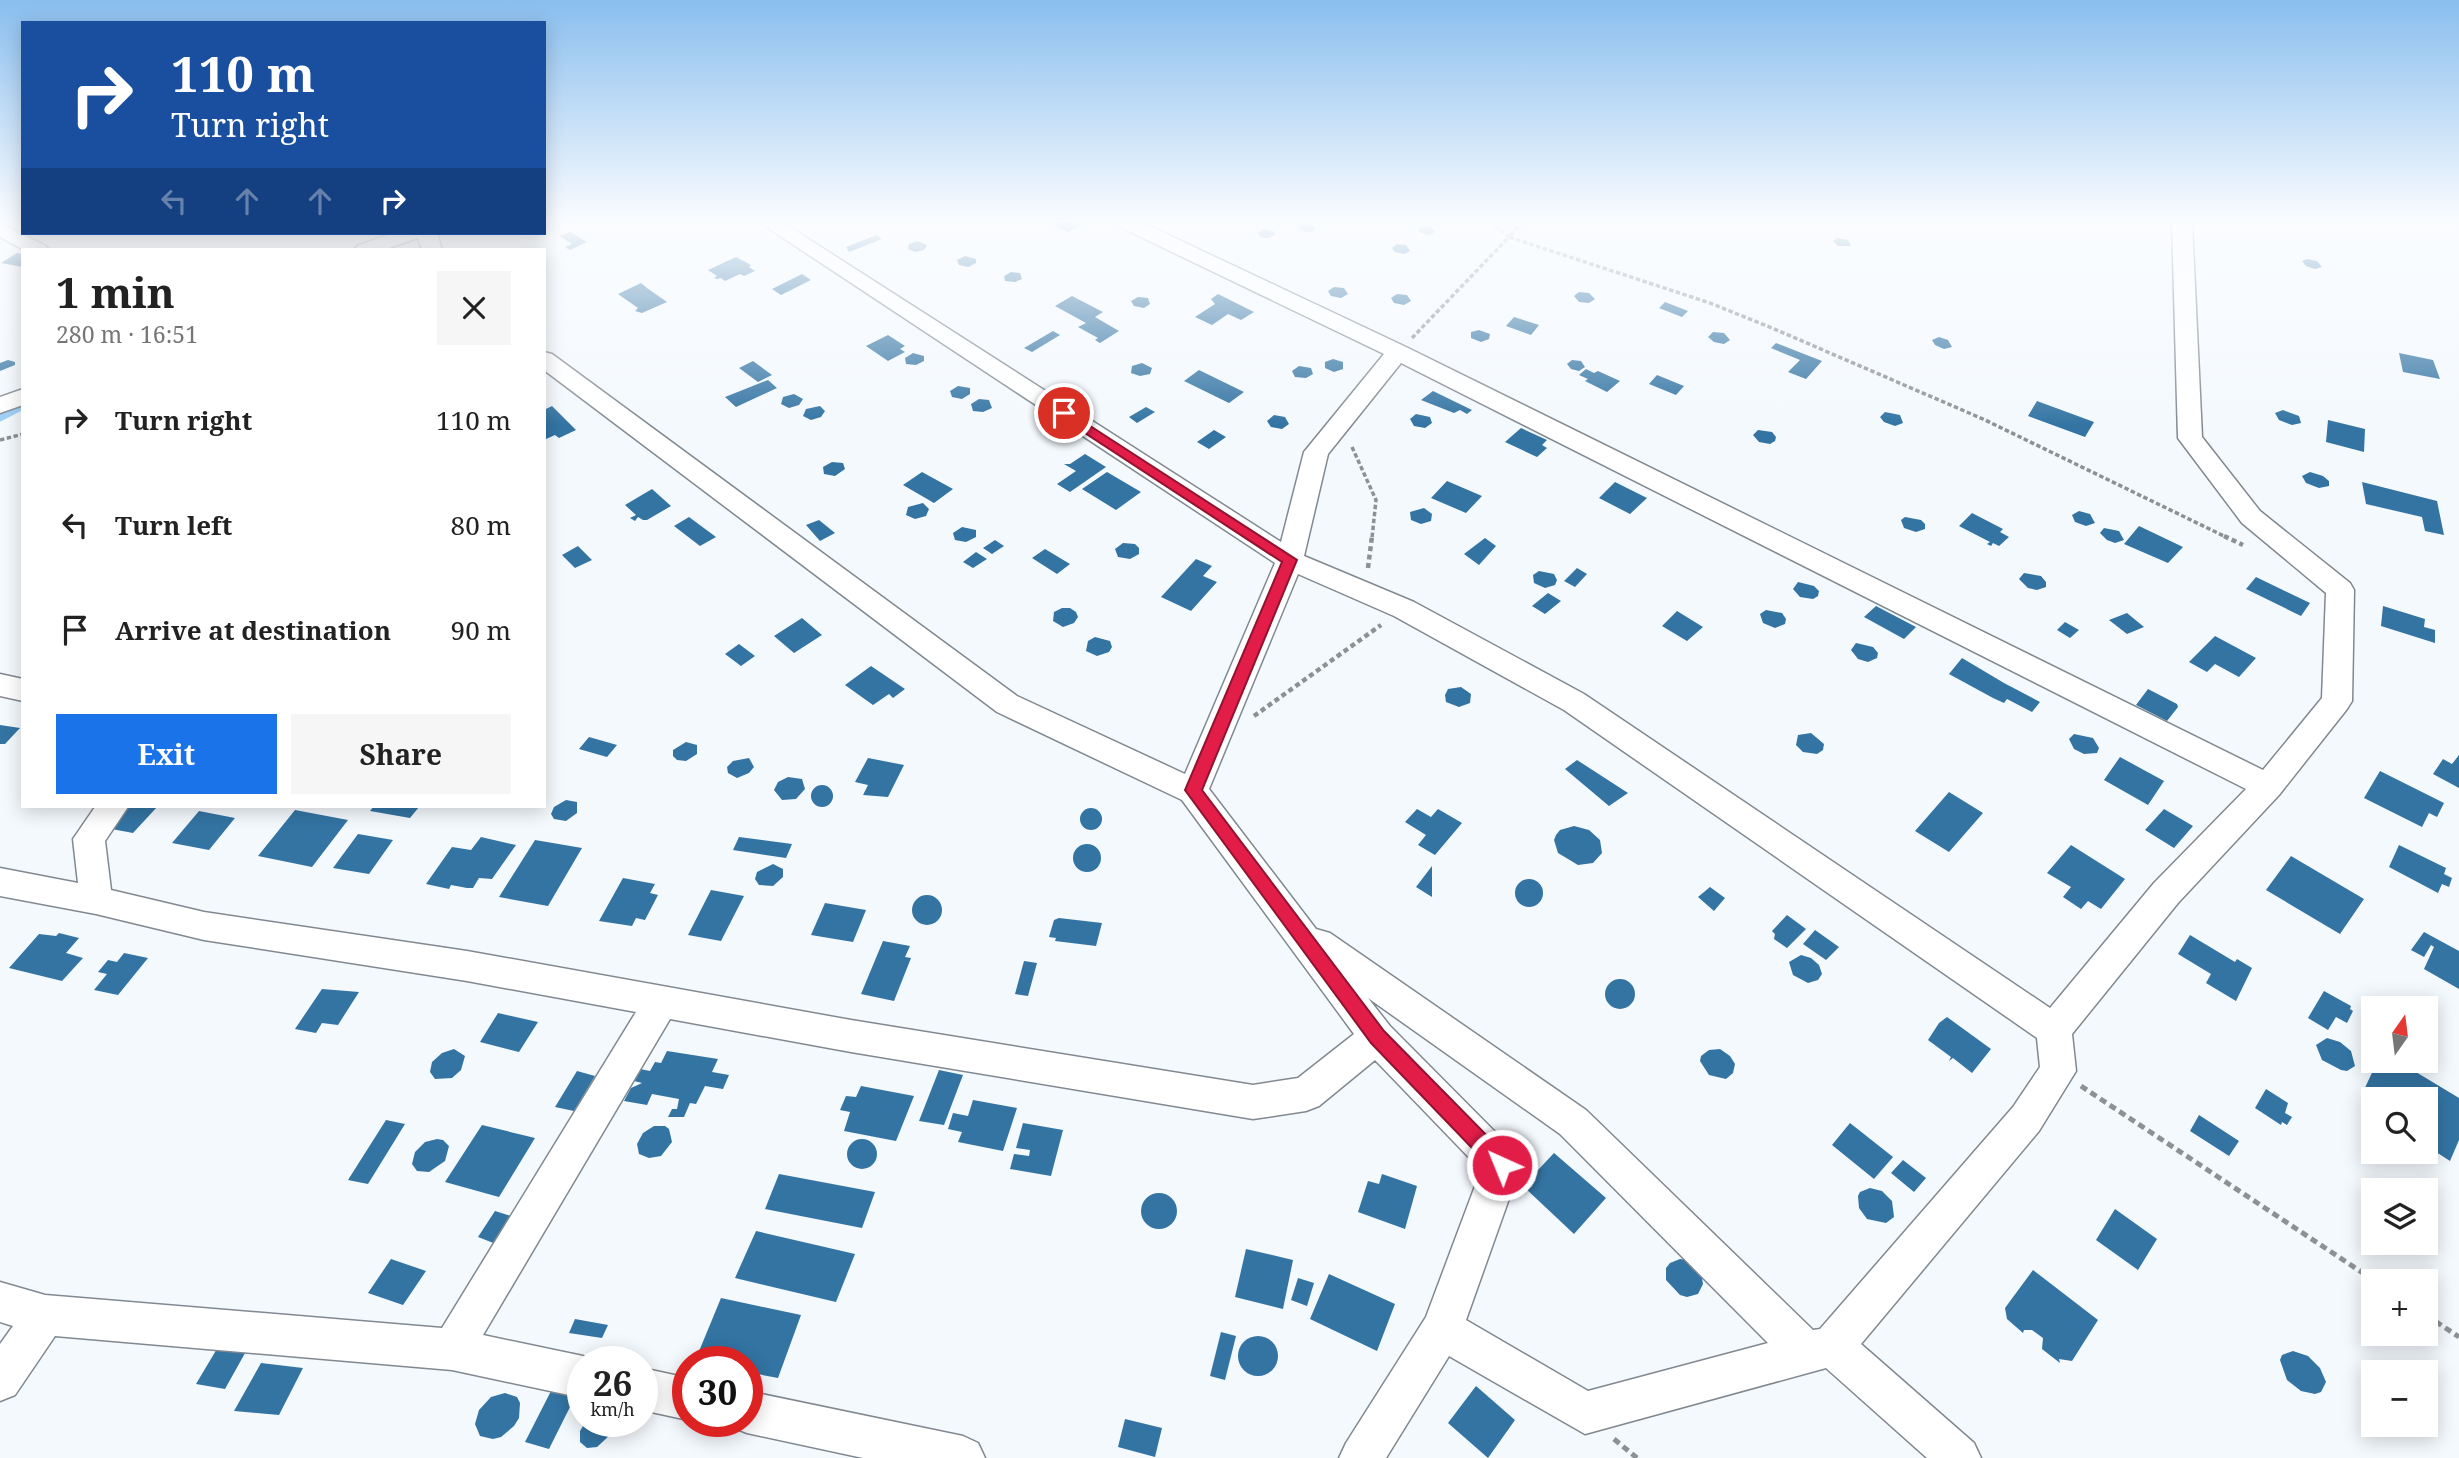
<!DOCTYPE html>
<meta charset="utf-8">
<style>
body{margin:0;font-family:"Noto Serif",serif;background:#f6f6f6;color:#222;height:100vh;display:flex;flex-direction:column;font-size:26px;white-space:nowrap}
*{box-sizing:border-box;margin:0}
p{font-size:23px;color:#767676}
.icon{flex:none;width:38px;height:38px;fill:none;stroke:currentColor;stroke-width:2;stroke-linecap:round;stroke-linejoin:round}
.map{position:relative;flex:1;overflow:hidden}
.side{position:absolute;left:21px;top:248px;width:525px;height:560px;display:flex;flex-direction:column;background:#fff;border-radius:0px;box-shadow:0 4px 18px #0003}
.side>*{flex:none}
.top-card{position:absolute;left:21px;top:21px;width:525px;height:214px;border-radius:0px;box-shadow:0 4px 18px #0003;background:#1a4fa0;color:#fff;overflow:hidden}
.needle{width:46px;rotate:14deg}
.buttons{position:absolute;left:2361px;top:996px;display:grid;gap:14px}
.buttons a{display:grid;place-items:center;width:77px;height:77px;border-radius:0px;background:#fff;box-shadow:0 4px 18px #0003;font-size:35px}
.speed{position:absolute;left:567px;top:1346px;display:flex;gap:14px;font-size:35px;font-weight:700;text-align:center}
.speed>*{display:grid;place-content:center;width:91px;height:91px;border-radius:50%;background:#fff;box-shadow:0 4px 18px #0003;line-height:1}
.speed small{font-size:18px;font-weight:400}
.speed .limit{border:10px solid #d22;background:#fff;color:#111}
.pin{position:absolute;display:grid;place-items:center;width:60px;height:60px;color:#fff;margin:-30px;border:4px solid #fff;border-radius:50%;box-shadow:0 2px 7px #0007}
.me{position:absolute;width:77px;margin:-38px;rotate:316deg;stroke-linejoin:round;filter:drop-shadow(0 0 5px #0008)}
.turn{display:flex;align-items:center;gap:24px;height:147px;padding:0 35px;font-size:32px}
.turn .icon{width:91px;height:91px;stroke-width:2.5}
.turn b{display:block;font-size:49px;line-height:60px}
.lanes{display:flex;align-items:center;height:66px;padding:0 35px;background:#0003;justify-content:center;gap:35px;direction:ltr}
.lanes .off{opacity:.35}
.round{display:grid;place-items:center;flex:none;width:74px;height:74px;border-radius:0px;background:#f6f6f6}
.headline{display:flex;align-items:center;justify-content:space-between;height:119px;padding:0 35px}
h1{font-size:42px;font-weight:700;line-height:52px}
.cta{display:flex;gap:14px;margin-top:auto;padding:14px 35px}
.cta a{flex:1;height:80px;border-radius:0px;background:#1a73e8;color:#fff;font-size:28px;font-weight:700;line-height:80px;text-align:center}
.cta a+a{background:#f6f6f6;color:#222}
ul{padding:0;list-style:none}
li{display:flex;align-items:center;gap:21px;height:105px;padding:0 35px}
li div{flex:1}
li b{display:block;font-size:26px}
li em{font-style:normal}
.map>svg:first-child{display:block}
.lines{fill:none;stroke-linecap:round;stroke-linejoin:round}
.stream{stroke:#9bcef7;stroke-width:7}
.building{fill:#3374a3}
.street-casing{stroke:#818990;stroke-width:3}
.path-far2{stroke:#8d9195;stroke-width:3.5;stroke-dasharray:4.5 2.5;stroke-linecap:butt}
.path-far1{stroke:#8d9195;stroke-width:4.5;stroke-dasharray:5 3.5;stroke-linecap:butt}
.path{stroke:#8d9195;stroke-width:5;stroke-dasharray:7 4.5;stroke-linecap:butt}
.street{fill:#fff;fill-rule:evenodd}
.route{fill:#e11d48;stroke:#92132f;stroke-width:2}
</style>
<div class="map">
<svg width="2459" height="1458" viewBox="0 0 2459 1458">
<rect width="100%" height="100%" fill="#f4f9fe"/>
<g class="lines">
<path class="stream" d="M0,418l23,-12"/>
</g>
<path class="building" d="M1058,222h16l7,3 -13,7 -15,-7z
M1309,223l6,4 -1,4 -8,1 -8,-4 3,-4z
M1423,226h8l4,6 -6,3 -8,-2 -3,-4z
M1263,229l10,2 2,4 -7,3 -8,-1 -2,-4z
M570,232l17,10 -17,8 -5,-3 7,-3 -12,-8z
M877,235l5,4 -33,13 -3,-5z
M1837,238l11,2 3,6h-13l-5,-5z
M918,241l9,4 -3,5 -9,2 -7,-3 1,-5z
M1397,244l9,1 4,6 -6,3 -9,-2 -3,-4z
M17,253l6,1v13l-22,-4z
M965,256l11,3v4l-8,4 -9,-2 -2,-5z
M736,257l15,8 -2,2 6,4 -11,5 -4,-2 -15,7 -4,-3 -4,1 -3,-1 3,-2 -9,-6z
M2307,259l10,2 5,6 -7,2 -9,-3 -4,-5z
M1011,272l9,1 2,6 -7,3 -10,-1 -1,-5z
M802,274l9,6 -30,15 -9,-6z
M641,283l6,5 20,14 -25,11 -7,-2 3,-3 -20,-14z
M1334,287l10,1 4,6 -7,4 -10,-2 -3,-5z
M1579,292l10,1 6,6 -6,4 -10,-1 -5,-6z
M1218,294l36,18 -13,8 -13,-6 -16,11 -17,-8 20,-13 -4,-5z
M1397,294l10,1 4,6 -7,4 -10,-2 -3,-5z
M1072,296l31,16 -8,5 24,14 -19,12 -5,-3 3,-2 -20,-11 8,-4 -31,-17z
M1138,297l10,1 2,6 -6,4 -10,-2 -3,-5z
M1665,302l23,9 -6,6 -23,-9z
M1514,317l25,8 -8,10 -25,-9z
M1479,330l11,4 -1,5 -8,3 -10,-4v-6z
M1053,331l7,4 -28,17 -8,-4z
M1713,332l11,1 6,7 -6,4 -10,-2 -6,-5z
M888,335l17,11 -5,3 5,3 -17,9 -22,-15z
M1939,337l9,3 4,7 -8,2 -9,-4 -3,-5z
M1776,343l46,18 -16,18 -18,-7 12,-12 -29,-12z
M913,353l11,3v5l-8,4 -10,-1 -1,-6z
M2399,353l34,7 7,19 -37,-7z
M1333,359l10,3v7l-9,3 -9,-4v-6z
M8,360l7,2v3l-15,6v-8z
M1572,360l9,1 4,6 -6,4 -8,-2 -4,-5z
M753,361l19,14 -14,7 -19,-14z
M1142,363l10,5 -2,6 -10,2 -9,-3 1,-7z
M1299,366l12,2 2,6 -7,4 -11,-1 -3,-6z
M1586,369l8,4 4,-2 22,10 -13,11 -22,-11 3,-2 -9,-4z
M1199,370l45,22 -15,11 -45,-22z
M1657,375l27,11 -8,9 -27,-11z
M768,380l9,8 -41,19 -11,-10z
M958,386l12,2v6l-8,5 -10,-2 -2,-6z
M1433,391l39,19 -5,4 -7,-4 -6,3 -33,-13z
M794,394l9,5 -4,6 -10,3 -8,-4 2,-7z
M979,399l10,1 3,8 -9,4 -10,-1 -2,-7z
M2037,401l57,21 -9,15 -57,-21z
M552,406l24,24 -17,8 -4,-3 -11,5v-30z
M820,406l5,5 -4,6 -10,3 -8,-4 3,-7z
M1146,407l9,5 -18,11 -8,-6z
M2283,410l16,6 2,7 -9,2 -13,-5 -4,-7z
M1885,412l15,3 3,8 -8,3 -11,-4 -4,-5z
M1416,414l14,3 2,6 -7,5 -11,-2 -4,-7z
M1274,415l11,2 4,7 -7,5 -11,-2 -4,-6z
M2328,420l37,9 -1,23 -38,-10z
M1521,428l26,12 -5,5 5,3 -10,9 -32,-15z
M1214,430l12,7 -17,12 -12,-7z
M1758,430l14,2 4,5 -1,4 -5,3 -11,-2 -6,-7z
M1085,454l21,13 -36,25 -13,-8 19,-13 -12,-7h6z
M832,462l11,1 2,6 -10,7 -11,-2 -1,-7z
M922,472l31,17 -19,14 -31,-18z
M1107,472l34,20 -25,18 -34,-21z
M2310,472l13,4 6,5v5l-10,2 -13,-5 -4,-7z
M1447,481l35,15 -16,17 -35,-15z
M1615,482l32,16 -17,16 -31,-16z
M2362,482l75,19 7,34 -19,-4 -3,-14 -56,-13z
M652,489l19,17 -24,14h-4l-5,-3 -3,4 -5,-3 6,-3 -11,-10z
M923,503l6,6 -3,7 -11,3 -9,-4 2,-8z
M1424,508l8,6 -1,7 -10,3 -10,-4 -1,-8z
M2079,511l11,3 5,9 -9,3 -11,-4 -3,-7z
M1972,513l31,16 -3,3 9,5 -10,9 -6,-3 -2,3 -4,-2 3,-2 -31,-16z
M689,517l27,20 -16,9 -26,-20z
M1905,517l16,3 4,4v5l-9,3 -12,-4 -3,-8z
M819,520l16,13 -15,8 -14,-16z
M2139,526l44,21 -15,16 -44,-19z
M962,527l14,3v7l-10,5 -11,-2 -2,-7z
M2104,528l15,3 5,9 -9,3 -8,-3 -7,-7z
M1485,538l11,8 -17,19 -15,-11z
M995,540l9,6 -12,8 -9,-6z
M1123,543l12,1 4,4v6l-9,5 -12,-2 -3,-8z
M578,546l14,14 -17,8 -13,-13z
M1045,549l25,15 -13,10 -25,-16z
M976,552l11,7 -14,9 -10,-6z
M1196,559l16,7 -9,10 14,6 -26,29 -30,-14z
M1577,568l10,6 -12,13 -11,-6z
M1539,571l15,3 3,6 -2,5 -10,3 -11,-5 -1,-8z
M2024,573l17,3 5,6v5l-9,3 -9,-2 -9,-9z
M2256,577l54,26 -9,13 -55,-27z
M1798,582l16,4 5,5 -1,5 -5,3 -13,-2 -7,-8z
M1548,593l13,8 -16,13 -13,-8z
M1876,606l40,21 -12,12 -40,-22z
M2383,606l42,13 -1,8 11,3v13l-54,-17z
M1062,608h8l6,4 2,5 -4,6 -11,4 -10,-6 1,-9z
M1766,610l16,3 4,6 -1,5 -10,4 -12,-5 -3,-9z
M1677,611l26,16 -16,14 -25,-15z
M2127,613l17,14 -17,7 -18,-14z
M802,618l20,17 -28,18 -20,-17z
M2065,622l14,8 -9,8 -13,-8z
M2215,636l41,22 -17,19 -24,-13 -8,8 -18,-10z
M1095,637l15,4 2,6 -3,5 -12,4 -11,-5 2,-10z
M1856,643l17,4 5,6 -1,5 -9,4 -10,-3 -7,-9z
M739,644l16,12 -14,10 -16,-12z
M1962,658l42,25 36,19 -8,10 -25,-13 -3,4 -11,-5 -44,-24z
M871,666l34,23 -12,9 -4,-4 -16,11 -28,-20z
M1461,687l10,7 -1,9 -11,4 -13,-5 -1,-7 3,-6z
M2148,689l29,15 1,3 -11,14 -31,-16z
M0,725l20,3 -15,16h-5z
M1811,733l13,11 -1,6 -6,4 -14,-2 -7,-7 2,-10z
M2074,734l19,4 6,10 -2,5 -13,1 -10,-5 -5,-10z
M589,737l28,8 -10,12 -28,-8z
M686,742l11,3v9l-11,7 -9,-1 -4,-4v-6z
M2459,755v33l-26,-14 10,-15 9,5z
M2120,757l44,24 -16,24 -44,-25z
M749,758l5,9 -5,6 -12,5 -9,-5 -1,-6 6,-6z
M868,758l36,7 -16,32 -25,-2 5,-10 -13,-3z
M1577,760l51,33 -19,13 -44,-37z
M2380,771l64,32 -7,14 -8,-4 -7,14 -58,-29z
M788,777l14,2 3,10 -9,10 -14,1 -8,-10 4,-8z
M811 796a11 11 0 1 1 22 0a11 11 0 1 1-22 0Z
M1949,792l34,21 -34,39 -34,-21z
M566,800l11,2v11l-11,8 -12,-2 -3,-5 3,-7z
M120,807h37l-24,26 -32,-6z
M373,807h46l-9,11 -40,-7z
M1080 819a11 11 0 1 1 22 0a11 11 0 1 1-22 0Z
M1417,809l14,8 7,-8 24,14 -27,32 -17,-10 8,-10 -21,-13z
M2164,809l29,17 -19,22 -29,-18z
M295,810l53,10 -36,47 -54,-11z
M199,811l36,7 -26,32 -37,-7z
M1574,826l15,4 11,10 2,13 -9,10 -15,2 -20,-12 -4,-13 2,-5 4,-5z
M358,834l35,6 -24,34 -36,-6z
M481,837l35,8 -24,34 -13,-1 -6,10h-6l-16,-3 -2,4 -23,-5 26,-37 19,3z
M739,837l53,7 -6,14 -53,-8z
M535,840l47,8 -34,58 -49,-9z
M1073 858a14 14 0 1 1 28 0a14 14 0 1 1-28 0Z
M2071,845l54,34 -24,30 -13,-8 -7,8 -18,-12 8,-10 -24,-14z
M2399,845l47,23 -2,6 8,4 -3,9 -7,-3 -4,9 -49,-26z
M2291,856l73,43 -24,35 -74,-44z
M773,864l10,5v8l-10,9 -14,-1 -4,-6 2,-7z
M1432,866v31l-16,-10z
M623,878l32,6 -5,9 8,2 -13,25 -9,-2 -4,8 -33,-5z
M1515 893a14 14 0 1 1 28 0a14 14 0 1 1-28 0Z
M1710,887l15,11 -11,13 -16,-14z
M711,890l33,6 -23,45 -33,-6z
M912 910a15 15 0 1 1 30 0a15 15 0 1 1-30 0Z
M825,903l41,7 -13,32 -42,-7z
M1787,915l19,14 -19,19 -13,-9 1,-5 -3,-3z
M1059,918l43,5 -6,23 -41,-5 1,-3 -7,-1 5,-17z
M1815,930l24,17 -13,13 -23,-16z
M2424,932l35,19v38l-35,-20 10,-22 -3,-2 -7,12 -13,-7z
M59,933l20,5 -13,15 17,5 -21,23 -53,-13 30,-34 17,2z
M2190,935l45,27 2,-3 15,9 -16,33 -30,-18 5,-9 -33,-20z
M883,941l27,5 -5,11 6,1 -17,43 -33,-7z
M124,953l24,5 -30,37 -24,-5 13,-16 -9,-2 10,-12 9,2z
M1801,955l10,3 8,7 3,9 -4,6 -10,3 -15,-8 -4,-13z
M1024,961l13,2 -9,33 -13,-2z
M1605 994a15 15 0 1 1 30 0a15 15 0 1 1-30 0Z
M322,989l37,3 -21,33 -16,-2 -6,10 -21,-4z
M2324,991l27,15 -1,3 3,2 -6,12 -11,-6 -8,13 -20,-12z
M498,1013l40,9 -19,30 -39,-10z
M1947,1017l44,32 -19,24 -19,-15 -4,3 2,-4 -23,-17 11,-17z
M2327,1038l13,4 11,9 4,15 -8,5 -6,-1 -19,-10 -6,-15z
M454,1049l11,7 -4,14 -9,8 -17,1 -5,-7 2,-10 10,-9z
M1720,1049l10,7 5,8 -2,9 -7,6 -17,-4 -9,-14 1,-5 8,-6z
M667,1051l51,8 -6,13 17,3 -6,14 -18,-3 -9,18 -6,-1 -6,14h-16l4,-8h5l2,-10 -27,-5 -5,11 -23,-4 7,-13 11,-5 -8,-2 6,-12 10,2 5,-9 6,1z
M2378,1060h18l63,38v42l-9,21 -17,-11 4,-9 -11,-7v-35h-53l-2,3 -9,-8z
M939,1070l24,5 -19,50 -25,-4z
M577,1071l18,5 -21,35 -19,-4z
M861,1086l53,10 -18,45 -52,-10 6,-19 -10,-2 6,-14 10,1z
M2266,1089l22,14 -3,10 7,4 -5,8 -5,-3 -1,3 -26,-17z
M973,1100l44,8 -14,43 -45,-9 4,-10 -14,-3 5,-16 15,3z
M2199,1115l40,26 -10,15 -39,-25z
M386,1120l19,4 -37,60 -20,-4z
M1023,1123l40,7 -12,46 -41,-7 4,-15 15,2 1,-6 -14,-2z
M1850,1123l43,34 -19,22 -42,-34z
M482,1125l53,13 -36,59 -54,-15z
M654,1126h11l4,3 3,13 -11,14 -12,2 -10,-4 -2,-10 6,-11z
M847 1154a15 15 0 1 1 30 0a15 15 0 1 1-30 0Z
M437,1139l6,1 6,6 -4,15 -16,11 -12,-1 -5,-7 3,-12 10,-10z
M1554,1153l52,45 -32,36 -51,-48z
M1903,1160l23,18 -12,14 -23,-19z
M779,1174l96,18 -13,36 -97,-19z
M1382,1174l35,12 -12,43 -47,-17 10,-31 11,3z
M1870,1188l12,3 10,10 2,16 -8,6 -19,-4 -8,-11 -1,-12 2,-4z
M1141 1211a18 18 0 1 1 36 0a18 18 0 1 1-36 0Z
M2115,1209l42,30 -19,31 -42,-30z
M495,1211l19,6 -18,27 -18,-7z
M756,1231l99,23 -19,48 -101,-24z
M1246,1249l47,11 -10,49 -48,-12z
M391,1259l35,12 -23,34 -35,-12z
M1680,1259l7,1 14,12 2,12 -5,10 -11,3 -7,-2 -14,-15v-12l4,-5z
M2033,1270l65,50 -26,41 -13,-2 1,4 -18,-14 1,-11 -11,-8h-8l-1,3 -16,-14 -2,-11z
M1329,1274l66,30 -18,47 -67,-32z
M1298,1278l16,5 -7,23 -16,-6z
M721,1298l80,17 -23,63 -31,-6v-10l-52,-1z
M575,1319l33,6 -6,13 -33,-5z
M1221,1332l15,4 -11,44 -15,-4z
M1238 1356a20 20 0 1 1 40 0a20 20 0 1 1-40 0Z
M221,1342l28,4 -24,43 -29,-5z
M2293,1351l15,5 12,12 6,14 -5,10 -6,2 -14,-3 -14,-11 -7,-20 2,-5z
M261,1363l42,5 -24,47 -45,-4z
M1476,1386l39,34 -27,38 -40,-35z
M551,1391l24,6 -26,52 -24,-7z
M505,1393l12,4 3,6 -1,15 -5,8 -13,11 -8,2 -13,-3 -5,-12 4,-14 12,-13z
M1125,1419l37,9 -7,29 -37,-10z
M586,1421h24v14l-13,12 -10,1 -7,-6v-11z"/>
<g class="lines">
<g class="street-casing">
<path id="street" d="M759,222h23l499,320 23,-90 80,-98 -266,-128 -3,-4h26l265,125 857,423 59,-72 4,-105 -84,-70 -64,-85 -6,-216h20l10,215 58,74 90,72 4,7 -2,111 -5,8 -68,86 -101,108 -106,131 4,37 -37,60 -178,213 113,99 7,15h-54l-101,-90 -241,66 -136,-78 -63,102h-47l7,-15 80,-126 55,-147 -106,-110 -56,46 -13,5 -53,8 -402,-67 -181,-33 -187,316 100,21 13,6h-13v36l-131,-28 -397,-34 -40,59 -15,6v-57l13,-18 -13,-4v-40l45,13 397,33 194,-316 -169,-31 -263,-41 -108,-26 -96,-18v-28l78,15 -5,-44 22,-32h33l-23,34 6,49 93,22 263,39 384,69 402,65 45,-7 56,-44 -172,-234 -185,-88 -453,-342v-18l8,2 465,342 168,78 90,-211zM1401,363l845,426 -92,94 -104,125 -466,-314 -170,-92 -110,-46 24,-102zM1298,574l96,42 170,94 473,328 3,29 -27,40 -193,222 -7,1 -227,-220 -256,-177 -14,-4 -107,-140zM1368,998l192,136 208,209 -180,48 -122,-71 55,-155 -6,-13 -125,-126z
M0,223l46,23 3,4h-25l-24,-13z
M393,233h44l5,17h-20l-4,-12 -35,12h-29l3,-4z
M23,389v16l-23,8v-16z
M0,674l23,5v22l-23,-5z
M642,1368l46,10v42l-46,-10z
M747,1391l216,45 15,7 7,15h-122l-116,-25 -15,-6 -2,-6h17z"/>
</g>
<path class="path-far2" d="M1523,222l-14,15 201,66 62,25 211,91 245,119
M1412,338l97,-101 -19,-15
M0,440l23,-6
M1352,447l24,53 -4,38"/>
<path class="path-far1" d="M2224,536l19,9
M1368,568l4,-32
M1254,716l127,-91"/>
<path class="path" d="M2081,1086l294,195
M2426,1315l33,22
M1614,1439l23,19"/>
<use href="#street" class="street"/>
</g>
<linearGradient id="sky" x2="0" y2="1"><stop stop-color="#89beee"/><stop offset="0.52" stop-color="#fafcff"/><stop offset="1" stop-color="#fafcff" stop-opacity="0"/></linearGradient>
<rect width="2459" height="426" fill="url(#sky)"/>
<path class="route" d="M1064,409l233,151 -95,230 182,241 125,127 3,7 -3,7 -7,3 -7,-3 -124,-129 -186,-253 97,-228 -223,-146 -2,-3z"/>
</svg>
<div class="buttons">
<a><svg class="needle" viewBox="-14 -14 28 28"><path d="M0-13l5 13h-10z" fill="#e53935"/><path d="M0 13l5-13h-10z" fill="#767676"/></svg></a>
<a><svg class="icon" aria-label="search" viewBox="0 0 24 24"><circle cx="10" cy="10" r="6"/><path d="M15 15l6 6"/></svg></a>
<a><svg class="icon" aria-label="layers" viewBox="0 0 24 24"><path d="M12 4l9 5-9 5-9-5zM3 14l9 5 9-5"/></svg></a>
<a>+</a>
<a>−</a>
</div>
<div class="speed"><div>26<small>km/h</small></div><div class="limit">30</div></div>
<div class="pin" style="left:1064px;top:413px;background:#d93025"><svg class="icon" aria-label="arrive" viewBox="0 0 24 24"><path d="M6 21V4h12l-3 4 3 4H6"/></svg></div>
<svg class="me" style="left:1502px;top:1165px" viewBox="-20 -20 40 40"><circle r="17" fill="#e11d48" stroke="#fff" stroke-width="3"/><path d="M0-11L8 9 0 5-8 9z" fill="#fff"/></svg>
<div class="top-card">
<div class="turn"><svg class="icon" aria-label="right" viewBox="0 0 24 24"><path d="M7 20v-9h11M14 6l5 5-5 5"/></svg><div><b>110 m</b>Turn right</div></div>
<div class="lanes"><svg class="icon off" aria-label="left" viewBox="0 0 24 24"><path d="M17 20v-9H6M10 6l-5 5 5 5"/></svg><svg class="icon off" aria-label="ahead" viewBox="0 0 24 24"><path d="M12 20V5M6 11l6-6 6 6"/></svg><svg class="icon off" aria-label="ahead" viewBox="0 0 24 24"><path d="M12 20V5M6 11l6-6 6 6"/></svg><svg class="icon" aria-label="right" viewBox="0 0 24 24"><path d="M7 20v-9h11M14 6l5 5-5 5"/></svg></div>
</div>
<section class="side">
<div class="headline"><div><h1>1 min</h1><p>280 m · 16:51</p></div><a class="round"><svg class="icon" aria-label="close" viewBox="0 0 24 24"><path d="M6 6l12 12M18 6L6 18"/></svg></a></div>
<ul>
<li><svg class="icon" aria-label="right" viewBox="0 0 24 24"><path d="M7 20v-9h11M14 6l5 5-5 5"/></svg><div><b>Turn right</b></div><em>110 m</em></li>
<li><svg class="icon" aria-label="left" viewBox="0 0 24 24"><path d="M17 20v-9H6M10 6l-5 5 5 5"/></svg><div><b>Turn left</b></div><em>80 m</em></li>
<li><svg class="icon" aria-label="arrive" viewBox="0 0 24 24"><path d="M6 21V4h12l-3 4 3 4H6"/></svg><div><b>Arrive at destination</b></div><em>90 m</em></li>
</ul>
<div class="cta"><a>Exit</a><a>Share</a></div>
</section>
</div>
